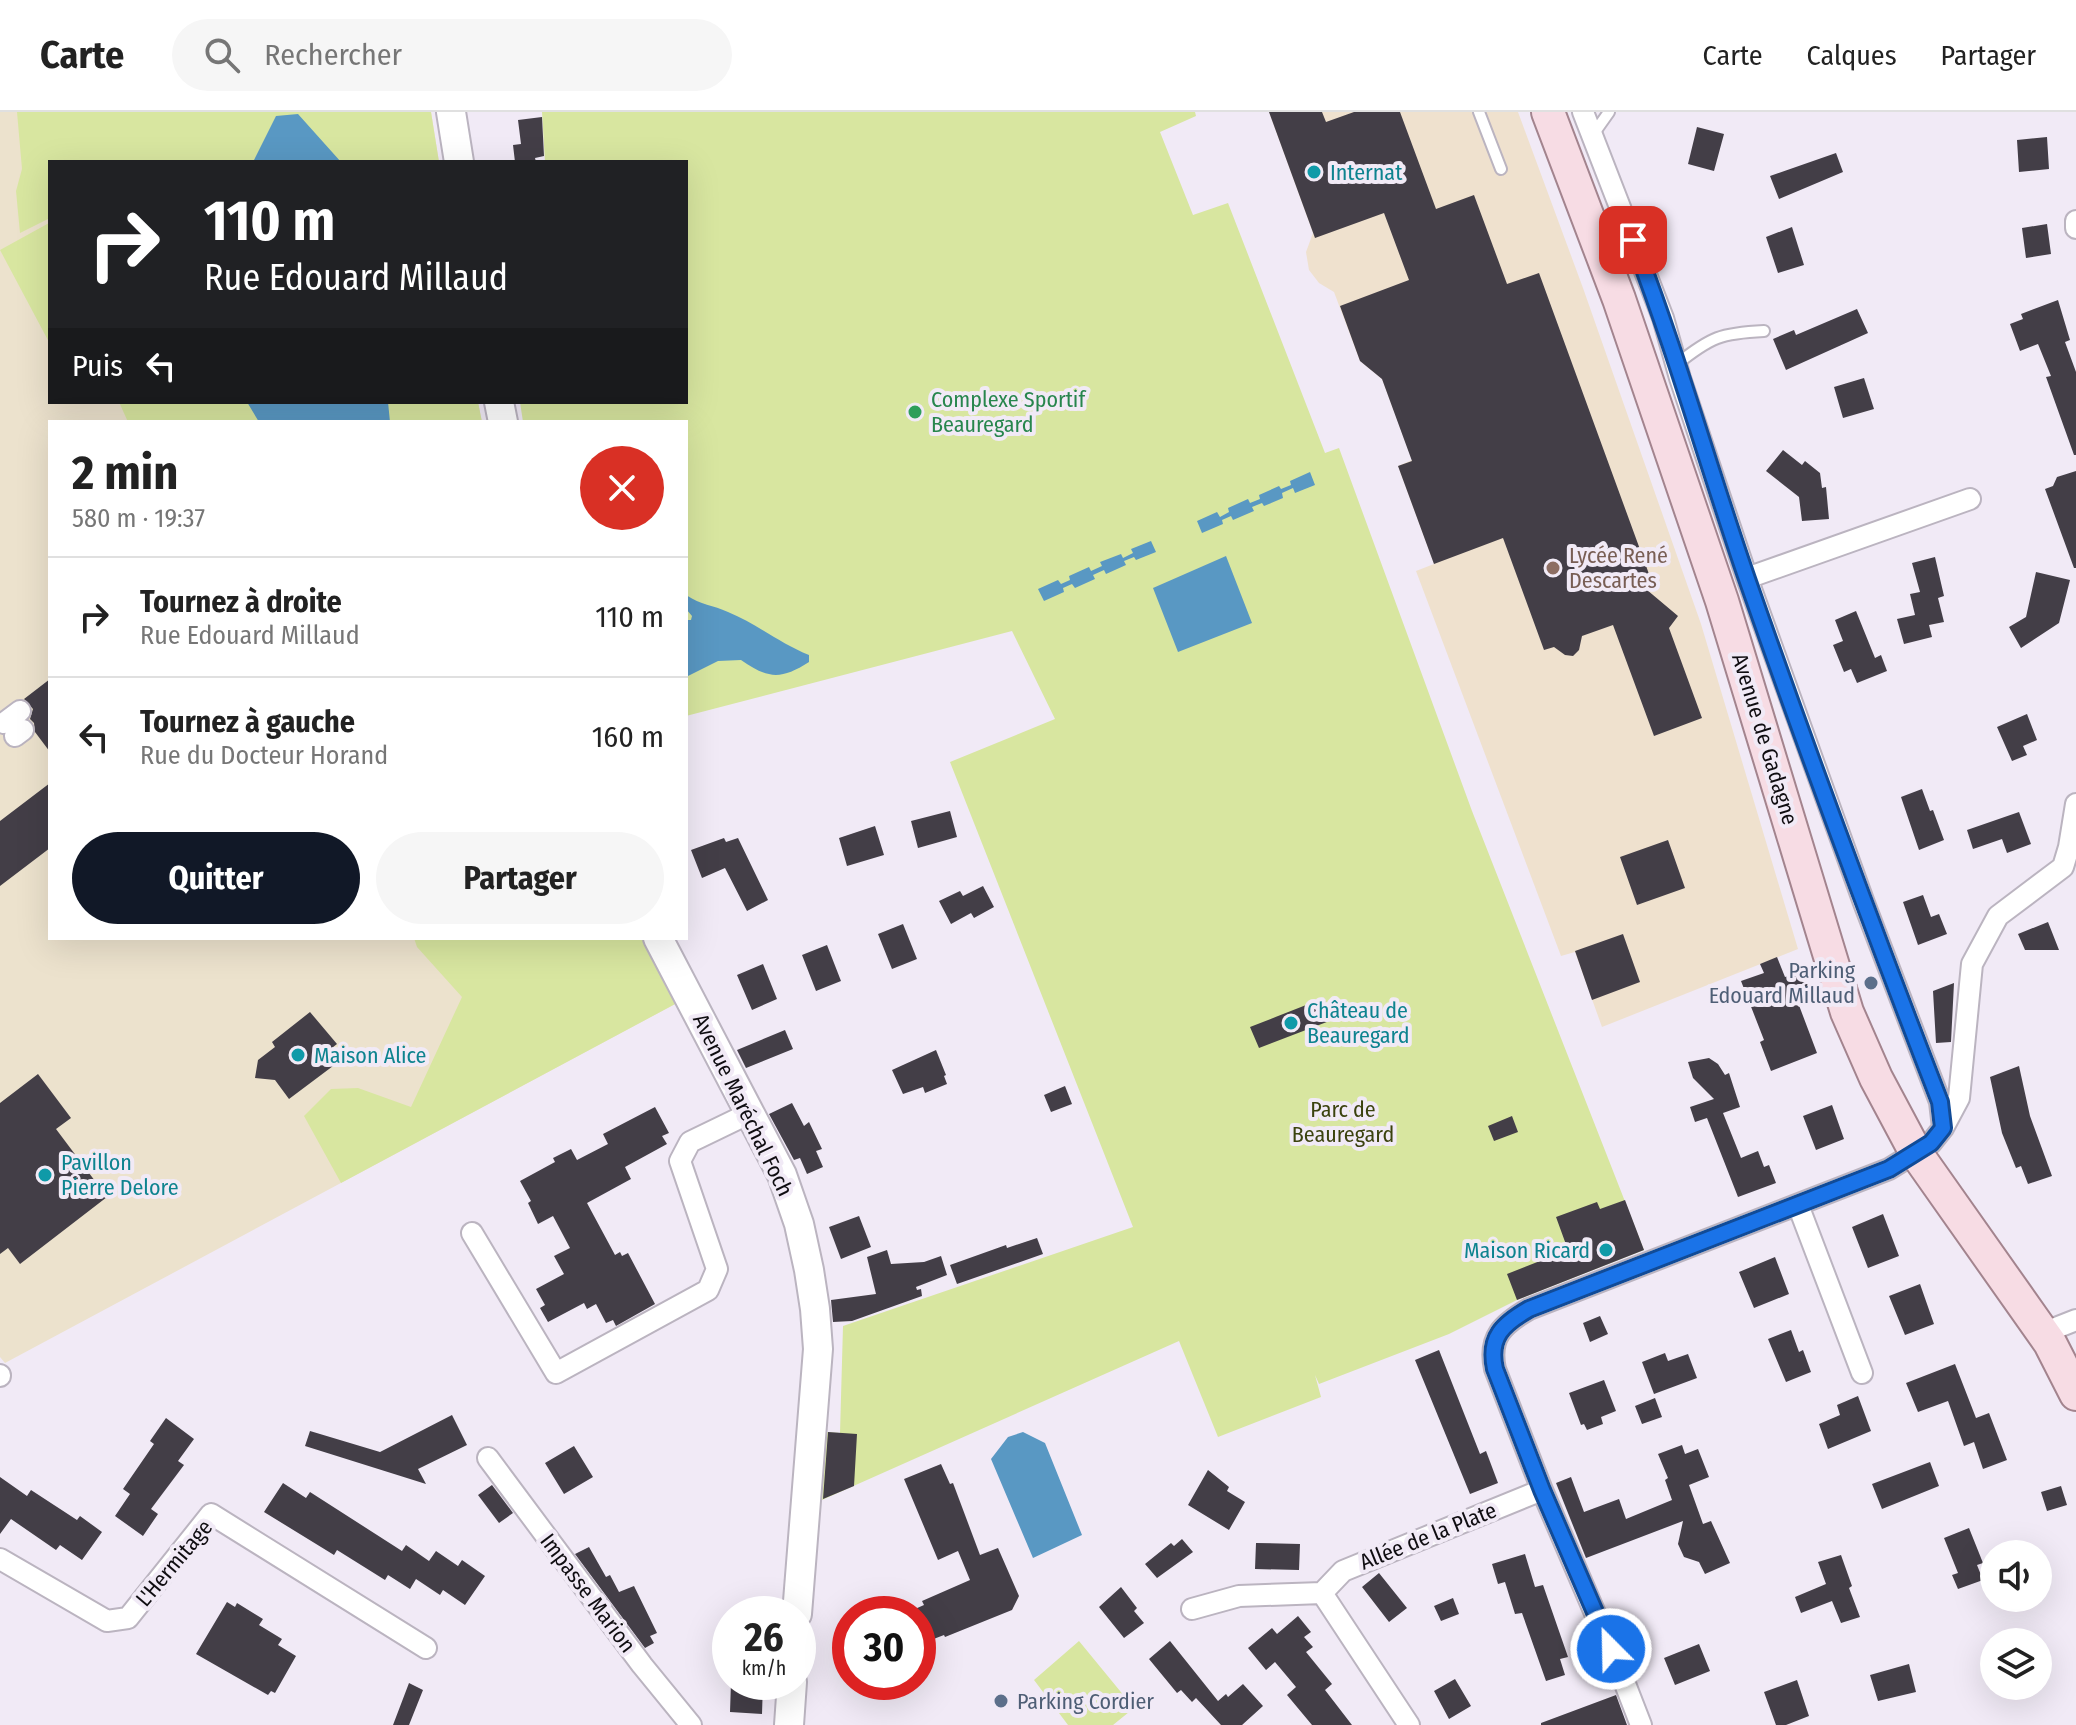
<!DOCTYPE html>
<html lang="fr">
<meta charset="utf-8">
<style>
body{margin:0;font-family:"Fira Sans Condensed",sans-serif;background:#f6f6f6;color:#222;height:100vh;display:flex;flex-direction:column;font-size:30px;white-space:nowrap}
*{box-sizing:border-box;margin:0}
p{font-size:26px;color:#767676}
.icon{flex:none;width:44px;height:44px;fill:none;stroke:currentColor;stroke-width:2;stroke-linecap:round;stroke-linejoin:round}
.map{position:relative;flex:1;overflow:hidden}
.side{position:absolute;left:48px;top:308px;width:640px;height:520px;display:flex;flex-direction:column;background:#fff;border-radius:0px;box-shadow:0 8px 32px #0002}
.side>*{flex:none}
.top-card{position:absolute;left:48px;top:48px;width:640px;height:244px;border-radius:0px;box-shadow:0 8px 32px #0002;background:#202124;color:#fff;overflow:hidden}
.fabs{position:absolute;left:1980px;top:1428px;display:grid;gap:16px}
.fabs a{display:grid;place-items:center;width:72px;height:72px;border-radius:50%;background:#fff;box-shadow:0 8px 32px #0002;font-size:40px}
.speed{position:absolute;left:712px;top:1484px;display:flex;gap:16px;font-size:40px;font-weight:700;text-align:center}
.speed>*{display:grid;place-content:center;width:104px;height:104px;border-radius:50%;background:#fff;box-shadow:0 8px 32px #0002;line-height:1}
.speed small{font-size:20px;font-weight:400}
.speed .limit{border:12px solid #d22;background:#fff;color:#111}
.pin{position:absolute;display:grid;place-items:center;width:68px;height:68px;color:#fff;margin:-34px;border-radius:16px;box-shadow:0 4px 12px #0006}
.me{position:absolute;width:88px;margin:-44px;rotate:337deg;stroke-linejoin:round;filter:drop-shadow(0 0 6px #0008)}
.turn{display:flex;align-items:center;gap:28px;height:168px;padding:0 24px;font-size:36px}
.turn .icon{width:104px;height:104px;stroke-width:2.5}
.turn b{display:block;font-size:56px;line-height:68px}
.then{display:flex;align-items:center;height:76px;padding:0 24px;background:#0003;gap:16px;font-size:30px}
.round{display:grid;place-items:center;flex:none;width:84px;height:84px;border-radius:42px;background:#f6f6f6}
.overview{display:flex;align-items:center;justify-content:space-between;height:136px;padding:0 24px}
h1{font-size:48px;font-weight:700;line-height:60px}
.cta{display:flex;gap:16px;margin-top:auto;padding:16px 24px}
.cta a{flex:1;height:92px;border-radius:48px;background:#111827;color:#fff;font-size:32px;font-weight:700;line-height:92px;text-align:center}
.cta a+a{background:#f6f6f6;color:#222}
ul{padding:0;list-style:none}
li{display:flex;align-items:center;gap:24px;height:120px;padding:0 24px;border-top:2px solid #e0e0e0}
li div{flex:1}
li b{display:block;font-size:30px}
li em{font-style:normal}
header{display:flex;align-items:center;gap:48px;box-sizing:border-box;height:112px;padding:0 40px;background:#fff;border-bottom:2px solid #e0e0e0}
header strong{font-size:38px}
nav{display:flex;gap:44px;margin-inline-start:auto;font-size:28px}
.search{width:560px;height:72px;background:#f6f6f6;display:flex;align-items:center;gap:20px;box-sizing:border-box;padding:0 28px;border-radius:44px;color:#767676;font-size:30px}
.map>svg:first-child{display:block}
.education{fill:#efe1ce}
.medical{fill:#ece2cd}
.green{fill:#d8e6a0}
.water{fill:#5998c3}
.building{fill:#433e47}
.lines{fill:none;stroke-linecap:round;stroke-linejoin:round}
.lane-casing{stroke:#bbb4c0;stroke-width:14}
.street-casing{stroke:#bbb4c0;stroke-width:24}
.secondary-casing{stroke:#bbb4c0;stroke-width:32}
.primary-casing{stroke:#a3848e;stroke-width:36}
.lane{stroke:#fff;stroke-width:10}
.street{stroke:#fff;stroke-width:20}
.secondary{stroke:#fff;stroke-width:28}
.primary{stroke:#f7dce4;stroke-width:32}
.route-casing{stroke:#114b97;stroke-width:20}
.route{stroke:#1a73e8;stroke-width:14}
.culture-dot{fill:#0f9aa8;stroke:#f1eaf6;stroke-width:3}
.leisure-dot{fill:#2e9e5b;stroke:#f1eaf6;stroke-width:3}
.education-dot{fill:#8d6e63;stroke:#f1eaf6;stroke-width:3}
.service-dot{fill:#5c6f8a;stroke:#f1eaf6;stroke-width:3}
.labels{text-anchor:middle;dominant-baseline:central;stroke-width:8;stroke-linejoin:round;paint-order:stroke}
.culture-label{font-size:22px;fill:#0d838f;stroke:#f1eaf6;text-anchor:start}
.leisure-label{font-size:22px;fill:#27864d;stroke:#f1eaf6;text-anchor:start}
.education-label{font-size:22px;fill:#785e54;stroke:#f1eaf6;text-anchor:start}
.street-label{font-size:22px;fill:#0f0d11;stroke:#f1eaf6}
.service-label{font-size:22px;fill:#4e5e75;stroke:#f1eaf6;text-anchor:end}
.park-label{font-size:22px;fill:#3b420e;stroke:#f1eaf6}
</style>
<header>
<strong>Carte</strong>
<div class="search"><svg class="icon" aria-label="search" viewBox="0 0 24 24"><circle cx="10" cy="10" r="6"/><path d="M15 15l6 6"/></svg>Rechercher</div>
<nav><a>Carte</a><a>Calques</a><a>Partager</a></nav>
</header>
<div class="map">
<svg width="2076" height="1613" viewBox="0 0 2076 1613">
<rect width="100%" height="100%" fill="#f1eaf6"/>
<path class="education" d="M1269,0h249l65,176 118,336 97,325 -196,78 -27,-75 -14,4 -145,-385 18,-7 -36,-98 14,-6 -30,-81 -22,-18 -26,-69 -15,-9 -10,-13 -3,-18 7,-19z"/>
<path class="medical" d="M0,0h431l8,50h-389v240h428l4,20h-432v516h592l35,65 -672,360 -5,-6z"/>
<path class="green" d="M17,0h414l8,50h-389v56l-30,15 -4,-42 6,-22z
M542,0h653l1,4 -36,16 33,83 35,-12 97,250 14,-5 133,363 172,439 -127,50 -68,34 -130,50 -4,-9 6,22 -103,40 -39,-96 -357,159 4,-68 14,1 3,-107 290,-99 -183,-465 105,-43 -43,-88 -326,85v-294h-163l-3,-20h166v-240h-141z
M49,111l1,1v120l-50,-94z
M119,290h359l4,20h-354z
M414,826h228l35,65 -336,180 -37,-67 27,-27 27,-1 53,19 51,-110 -45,-50z
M1079,1529l55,67 -21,17h-45l-34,-45z"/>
<path class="water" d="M298,2l43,48h-88l23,-46z
M247,290h141l2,20h-131z
M1310,360l5,13 -20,8 -2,-5 -11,5 1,5 -19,8 -2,-3 -10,4 2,4 -21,9 -2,-4 -9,4 1,4 -21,9 -5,-12 20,-9 3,5 9,-5 -1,-4 20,-9 2,4 10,-4 -1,-4 20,-9 2,3 10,-4 -1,-4z
M1151,429l5,11 -20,8 -2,-3 -10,4 2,4 -20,9 -2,-4 -11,5 2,4 -20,9 -3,-4 -9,4 1,4 -20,9 -6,-12 20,-9 3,4 9,-4 -1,-4 20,-9 2,4 11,-5 -2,-4 21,-8 2,4 10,-5 -2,-4z
M1226,444l26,67 -74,29 -25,-64z
M686,483c15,10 27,10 42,17 29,12 53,32 81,43v7c-28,18 -41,17 -68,-2l-23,1 -32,16v-57h5l1,-4 -6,-7z
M1023,1320l22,11 37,92 -49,23 -42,-99 17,-22z"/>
<path class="building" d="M1269,0h53l4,10 28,-10h46l36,97 38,-14 33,89 32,-11 110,301 -15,5 44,37 -9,12 33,90 -48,18 -41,-111 -31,11 -3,14 -6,6 -8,-1 -11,-8 -10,3 -41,-112 -69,26 -36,-98 14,-5 -30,-82 -22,-18 -20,-55 69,-26 -25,-67 -69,25z
M542,5l2,39 -9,2 1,4h-21l-2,-17 8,-1 -3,-24z
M1697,15l27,7 -10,37 -26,-7z
M2047,25l2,32 -30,3 -2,-32z
M1836,41l7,19 -64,27 -9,-23z
M2047,112l4,30 -25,4 -4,-30z
M1792,115l12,38 -26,8 -12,-36z
M2058,188l12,40 -5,2 11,30v83h-2l-28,-78 5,-1 -13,-32 -18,7 -10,-27 13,-5 -2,-5z
M1857,197l11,24 -82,37 -13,-31 21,-9 2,5z
M1864,266l10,31 -31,9 -9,-31z
M1783,338l19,15 3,-4 15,12 2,15 4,-1 3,32 -27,2 -3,-24 -33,-26z
M2076,359v97h-2l-29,-79 8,-3 4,-9z
M1935,445l9,39 -6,2 6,24 -15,3 3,12 -28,7 -7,-25 18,-4 -5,-21 10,-2 -8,-29z
M2036,460l34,8 -11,43 -38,25 -12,-21 17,-10z
M1856,499l19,47 6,-3 6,16 -30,12 -6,-14 -7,3 -11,-27 10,-4 -8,-21z
M50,567v73l-15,-20 -1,-9 -4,-4 3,-10 -9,-10z
M2027,602l10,26 -14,6 4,9 -15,6 -15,-34z
M50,671v65l-50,38v-65z
M1922,677l8,22 3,-1 11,30 -25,10 -18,-53z
M950,699l7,26 -39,11 -7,-27z
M2019,700l12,32 -24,9 -5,-14 -29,10 -6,-19z
M875,714l9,29 -37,11 -8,-28z
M724,726l2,4 12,-4 30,62 -21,11 -22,-43 -23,10 -11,-28z
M1668,728l17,48 -48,17 -17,-48z
M983,774l11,21 -20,11 -3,-5 -20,11 -12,-23 21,-10 3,5z
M1923,783l8,22 8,-3 8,20 -29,11 -15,-43z
M2048,810l11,28h-34l-7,-16z
M903,812l14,35 -25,10 -14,-35z
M1623,822l17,48 -48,18 -17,-49z
M827,833l14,36 -25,10 -14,-36z
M1777,845l8,20 19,-6 8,23 -15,6 20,53 -46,18 -11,-29 4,-2 -23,-59 23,-8 -4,-9z
M763,852l14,35 -25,11 -15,-35z
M1954,871l-3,59 -15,1 -3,-52z
M1324,886l8,22 -73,28 -9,-21z
M310,900l27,32 -9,7 9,12 -48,36 -14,-19 -20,-2 3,-18 17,-13 -3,-5z
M785,918l8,19 -47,19 -9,-18z
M936,938l10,25 -2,1 3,8 -22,9 -2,-6 -20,7 -11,-24z
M1709,946l9,6 7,11 4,-2 11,34 -17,6 18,45 17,-7 6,16 5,-2 7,18 -38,14 -31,-79 -12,4 -5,-15 24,-8 -21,-21 -5,-16z
M2019,954l11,50 22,60 -24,8 -7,-18 -5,2 -14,-35 -12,-56z
M38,962l33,44 -15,11 51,68 -87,67 -12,-16 -8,6v-151z
M1065,974l7,18 -21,8 -7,-17z
M792,991l12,23 5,-4 13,27 -6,2 7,16 -16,7 -7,-16 -6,2 -25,-46z
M1832,993l12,34 -28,11 -13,-34z
M655,995l14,26 -7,3 5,8 -42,23 6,12 -44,24 28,52 5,-3 2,4 6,-3 27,51 -39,22 -3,-6 -7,3 -10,-19 -9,5 -3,-6 -36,19 -8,-14 5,-3 -9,-16 28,-15 -10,-18 16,-8 -17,-32 -15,8 -10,-21 3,-2 -11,-20 35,-19 -2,-4 18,-9 6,11 31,-16 -5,-10z
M1512,1004l6,16 -24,9 -6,-15z
M1625,1088l19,50 -127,50 -10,-26 61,-24 -12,-33 41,-15 3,7z
M1883,1102l16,42 -31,12 -16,-41z
M859,1104l12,31 -30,12 -12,-32z
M1037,1126l6,16 -86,30 -7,-19 56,-20 1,3z
M887,1138l4,14 33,-2 17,-6 6,19 -31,12 1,3 4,-1 1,7 -70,25 -19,1 -2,-22 45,-6 -9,-37z
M1775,1145l14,37 -35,14 -15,-36z
M1920,1172l14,40 -29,11 -16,-39z
M1600,1204l8,18 -18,8 -7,-19z
M1791,1218l8,22 4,-2 8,22 -25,10 -18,-43z
M1439,1238l41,104 6,-3 12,32 -28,11 -55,-134z
M1665,1241l3,8 20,-7 9,24 -43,16 -12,-32z
M1955,1252l21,54 13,-5 18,47 -24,9 -9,-27 -10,4 -16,-45 -30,11 -12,-29z
M1604,1268l12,31 -15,6 2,7 -16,6 -3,-6 -3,1 -12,-32z
M1858,1284l13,35 -43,18 -9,-25 21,-9 -3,-10z
M1655,1286l7,19 -20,7 -7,-18z
M452,1303l15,30 -49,24 8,15 -121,-38 5,-15 70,21z
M166,1306l28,21 -16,22 6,4 -33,44 7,5 -15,22 -28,-20 15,-22 -7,-5 31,-45 -4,-3z
M828,1320l29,2 -3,52 -31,13z
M1682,1333l3,9 13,-5 11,28 -20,8 14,39 8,-3 19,42 -25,11 -6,-12 -15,-5 -6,-13 5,-23 -97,37 -30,-75 15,-6 13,35 35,-13 7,20 46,-19 -7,-20 3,-2 -10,-24z
M574,1334l19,31 -29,17 -19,-31z
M1930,1350l9,24 -57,23 -10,-25z
M941,1352l9,20 3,-1 27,72 18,-7 21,48 -7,14 -67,27 -1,-2 -26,10v-31l-3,-5 9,-4 -2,-4 48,-21 -12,-29 -20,9 -34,-81z
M1208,1358l21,17 -2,4 18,11 -16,28 -41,-25z
M0,1365l27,19 4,-6 46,30 3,-4 22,16 -20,28 -22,-15 -4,5 -45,-31 -11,15z
M283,1371l23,15 4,-6 92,59 4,-6 23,16 7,-10 22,15 4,-6 23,16 -20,29 -22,-15 -3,5 -24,-16 -6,10 -22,-14 -3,5 -48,-30 -3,5 -70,-43z
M492,1373l21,28 -14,10 -21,-28z
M2061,1374l6,19 -20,6 -6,-19z
M1969,1416l14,35 -6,2 6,15 -25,9 -6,-14 6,-2 -14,-35z
M1182,1427l11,13 -36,26 -12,-14 26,-21 3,3z
M1256,1431l44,1 -1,26 -44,-1z
M589,1435l17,30 4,-2 9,17 15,-6 23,47 -7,3 4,7 -9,5 -70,-94z
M1525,1442l10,33 8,-2 25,72 -8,2 5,16 -19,6 -24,-68 -7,1 -10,-32 -7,2 -6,-20z
M1841,1443l11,31 -3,2 11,29 -19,6 -9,-22 -31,12 -6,-16 31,-13 -8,-22z
M1379,1461l28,35 -18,14 -27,-35z
M1121,1475l16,21 -3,3 10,12 -20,15 -25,-31z
M1453,1486l6,16 -18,7 -7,-15z
M227,1490l8,5 2,-4 26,16 -4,6 23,14 -4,6 18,11 -21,37 -4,-2 -3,4 -72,-41z
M1298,1504l13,16 -7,5 9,10 -7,5 26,32 -7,6 27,35h-40l-25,-30 9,-8 -21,-25 -9,8 -18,-22 24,-20 5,6z
M1170,1529l48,60 8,-7 2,3 15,-13 20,22 -21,19h-21l-25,-27 -4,4 -11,-12 -4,3 -28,-34z
M1699,1532l11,27 -35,14 -11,-27z
M1909,1552l7,28 -38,9 -8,-26z
M1455,1567l16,27 -22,13 -15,-28z
M1797,1568l12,36 -23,9h-10l-12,-33z
M731,1570h32l-1,32 -32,-2z
M409,1571l14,7 -14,35h-16z
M1616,1583l11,30h-86v-2z"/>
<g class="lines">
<g class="lane-casing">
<path id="lane" d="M1479,0l22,57
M1592,24l17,-24
M1677,252c34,-27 44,-31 87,-33"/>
</g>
<g class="street-casing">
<path id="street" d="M1583,0l80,206 17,60 67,200 117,325 76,199 3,26
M2076,109v7
M1747,466l223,-79
M4,611l16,-12
M15,624l8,-6
M1798,1093l64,168
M472,1121l84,140 152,-83 9,-21 -37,-108 10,-19 60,-29
M2043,1221l33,-13
M0,1263v1
M488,1346l154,207 49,60
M0,1447l107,62 21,-3 83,-104 215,134
M1192,1497l47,-13 83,-3
M1409,1613l-87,-132 21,-22 199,-81
M1641,1613l-19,-49 -80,-186 -47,-121c-7,-32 8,-45 34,-60l360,-140 42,-26 12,-15 16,-30 13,-134 26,-48 65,-49 6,-20 7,-43"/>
</g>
<g class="secondary-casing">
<path id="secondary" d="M451,0l8,50
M499,290l4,20
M658,826l124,237 17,49 10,46 6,39 3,40 -21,265
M789,1613l3,-43"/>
</g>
<g class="primary-casing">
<path id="primary" d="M1548,0l71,187 103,302 125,411 29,66 40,75 134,190 26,51"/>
</g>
<use href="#lane" class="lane"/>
<use href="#street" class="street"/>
<use href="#secondary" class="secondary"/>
<use href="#primary" class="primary"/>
</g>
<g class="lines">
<g class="route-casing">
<path id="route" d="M1611,1537l-69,-159 -47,-121c-7,-32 8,-45 34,-60l360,-140 42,-26 12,-15 -3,-26c-67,-173 -132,-348 -193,-523 -39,-113 -71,-228 -114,-339"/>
</g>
<use href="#route" class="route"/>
</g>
<g class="culture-dot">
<circle cx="1314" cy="60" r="8"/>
<circle cx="1291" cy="911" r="8"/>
<circle cx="298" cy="943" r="8"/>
<circle cx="45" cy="1063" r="8"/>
<circle cx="1606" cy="1138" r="8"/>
</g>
<circle class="leisure-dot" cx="915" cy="300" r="8"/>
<circle class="education-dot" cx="1553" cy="456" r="8"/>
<g class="service-dot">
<circle cx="1871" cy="871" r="8"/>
<circle cx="1001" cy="1589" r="8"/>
</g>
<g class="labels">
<g class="culture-label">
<text x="1330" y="60">Internat</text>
<text x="1307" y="898">Château de<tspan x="1307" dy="25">Beauregard</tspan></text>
<text x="314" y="943">Maison Alice</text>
<text x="61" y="1050">Pavillon<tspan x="61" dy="25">Pierre Delore</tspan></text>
<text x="1590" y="1138" text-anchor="end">Maison Ricard</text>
</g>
<g class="leisure-label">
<text x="931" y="287">Complexe Sportif<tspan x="931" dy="25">Beauregard</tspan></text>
</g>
<g class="education-label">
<text x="1569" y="443">Lycée René<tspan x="1569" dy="25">Descartes</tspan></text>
</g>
<g class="street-label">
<text transform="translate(1765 627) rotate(73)">Avenue de Gadagne</text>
<text transform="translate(743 993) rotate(64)">Avenue Maréchal Foch</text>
<text transform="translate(1428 1424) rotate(-22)">Allée de la Plate</text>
<text transform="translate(174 1451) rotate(-50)">L'Hermitage</text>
<text transform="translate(588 1481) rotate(53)">Impasse Marion</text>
</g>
<g class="service-label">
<text x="1855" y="858">Parking<tspan x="1855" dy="25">Edouard Millaud</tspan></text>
<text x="1017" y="1589" text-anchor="start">Parking Cordier</text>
</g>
<g class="park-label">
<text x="1343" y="997">Parc de<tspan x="1343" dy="25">Beauregard</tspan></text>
</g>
</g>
</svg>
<div class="fabs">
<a><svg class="icon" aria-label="sound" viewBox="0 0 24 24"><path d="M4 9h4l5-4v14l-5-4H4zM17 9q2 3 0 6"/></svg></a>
<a><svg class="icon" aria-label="layers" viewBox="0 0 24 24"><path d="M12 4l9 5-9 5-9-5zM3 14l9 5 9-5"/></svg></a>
</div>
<div class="speed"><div>26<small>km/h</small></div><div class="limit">30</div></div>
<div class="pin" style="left:1633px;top:128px;background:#d93025"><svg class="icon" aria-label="arrive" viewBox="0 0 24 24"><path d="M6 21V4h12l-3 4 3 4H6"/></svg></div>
<svg class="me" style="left:1611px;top:1537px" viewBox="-20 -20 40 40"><circle r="17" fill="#1a73e8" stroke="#fff" stroke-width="3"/><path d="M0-11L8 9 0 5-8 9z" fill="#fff"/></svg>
<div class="top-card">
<div class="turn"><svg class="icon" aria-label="right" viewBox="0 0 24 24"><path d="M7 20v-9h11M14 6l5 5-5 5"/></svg><div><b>110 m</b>Rue Edouard Millaud</div></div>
<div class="then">Puis<svg class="icon" aria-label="left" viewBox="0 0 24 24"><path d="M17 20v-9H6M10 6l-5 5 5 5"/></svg></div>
</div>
<section class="side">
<div class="overview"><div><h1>2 min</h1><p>580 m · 19:37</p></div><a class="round" style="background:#d93025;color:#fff"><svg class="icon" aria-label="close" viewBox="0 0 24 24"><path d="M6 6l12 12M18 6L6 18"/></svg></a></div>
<ul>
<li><svg class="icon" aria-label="right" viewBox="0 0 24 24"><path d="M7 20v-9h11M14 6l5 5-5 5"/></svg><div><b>Tournez à droite</b><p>Rue Edouard Millaud</p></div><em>110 m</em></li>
<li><svg class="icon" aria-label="left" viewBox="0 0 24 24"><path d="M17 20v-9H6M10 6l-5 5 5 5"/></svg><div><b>Tournez à gauche</b><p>Rue du Docteur Horand</p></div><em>160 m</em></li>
</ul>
<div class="cta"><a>Quitter</a><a>Partager</a></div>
</section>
</div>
